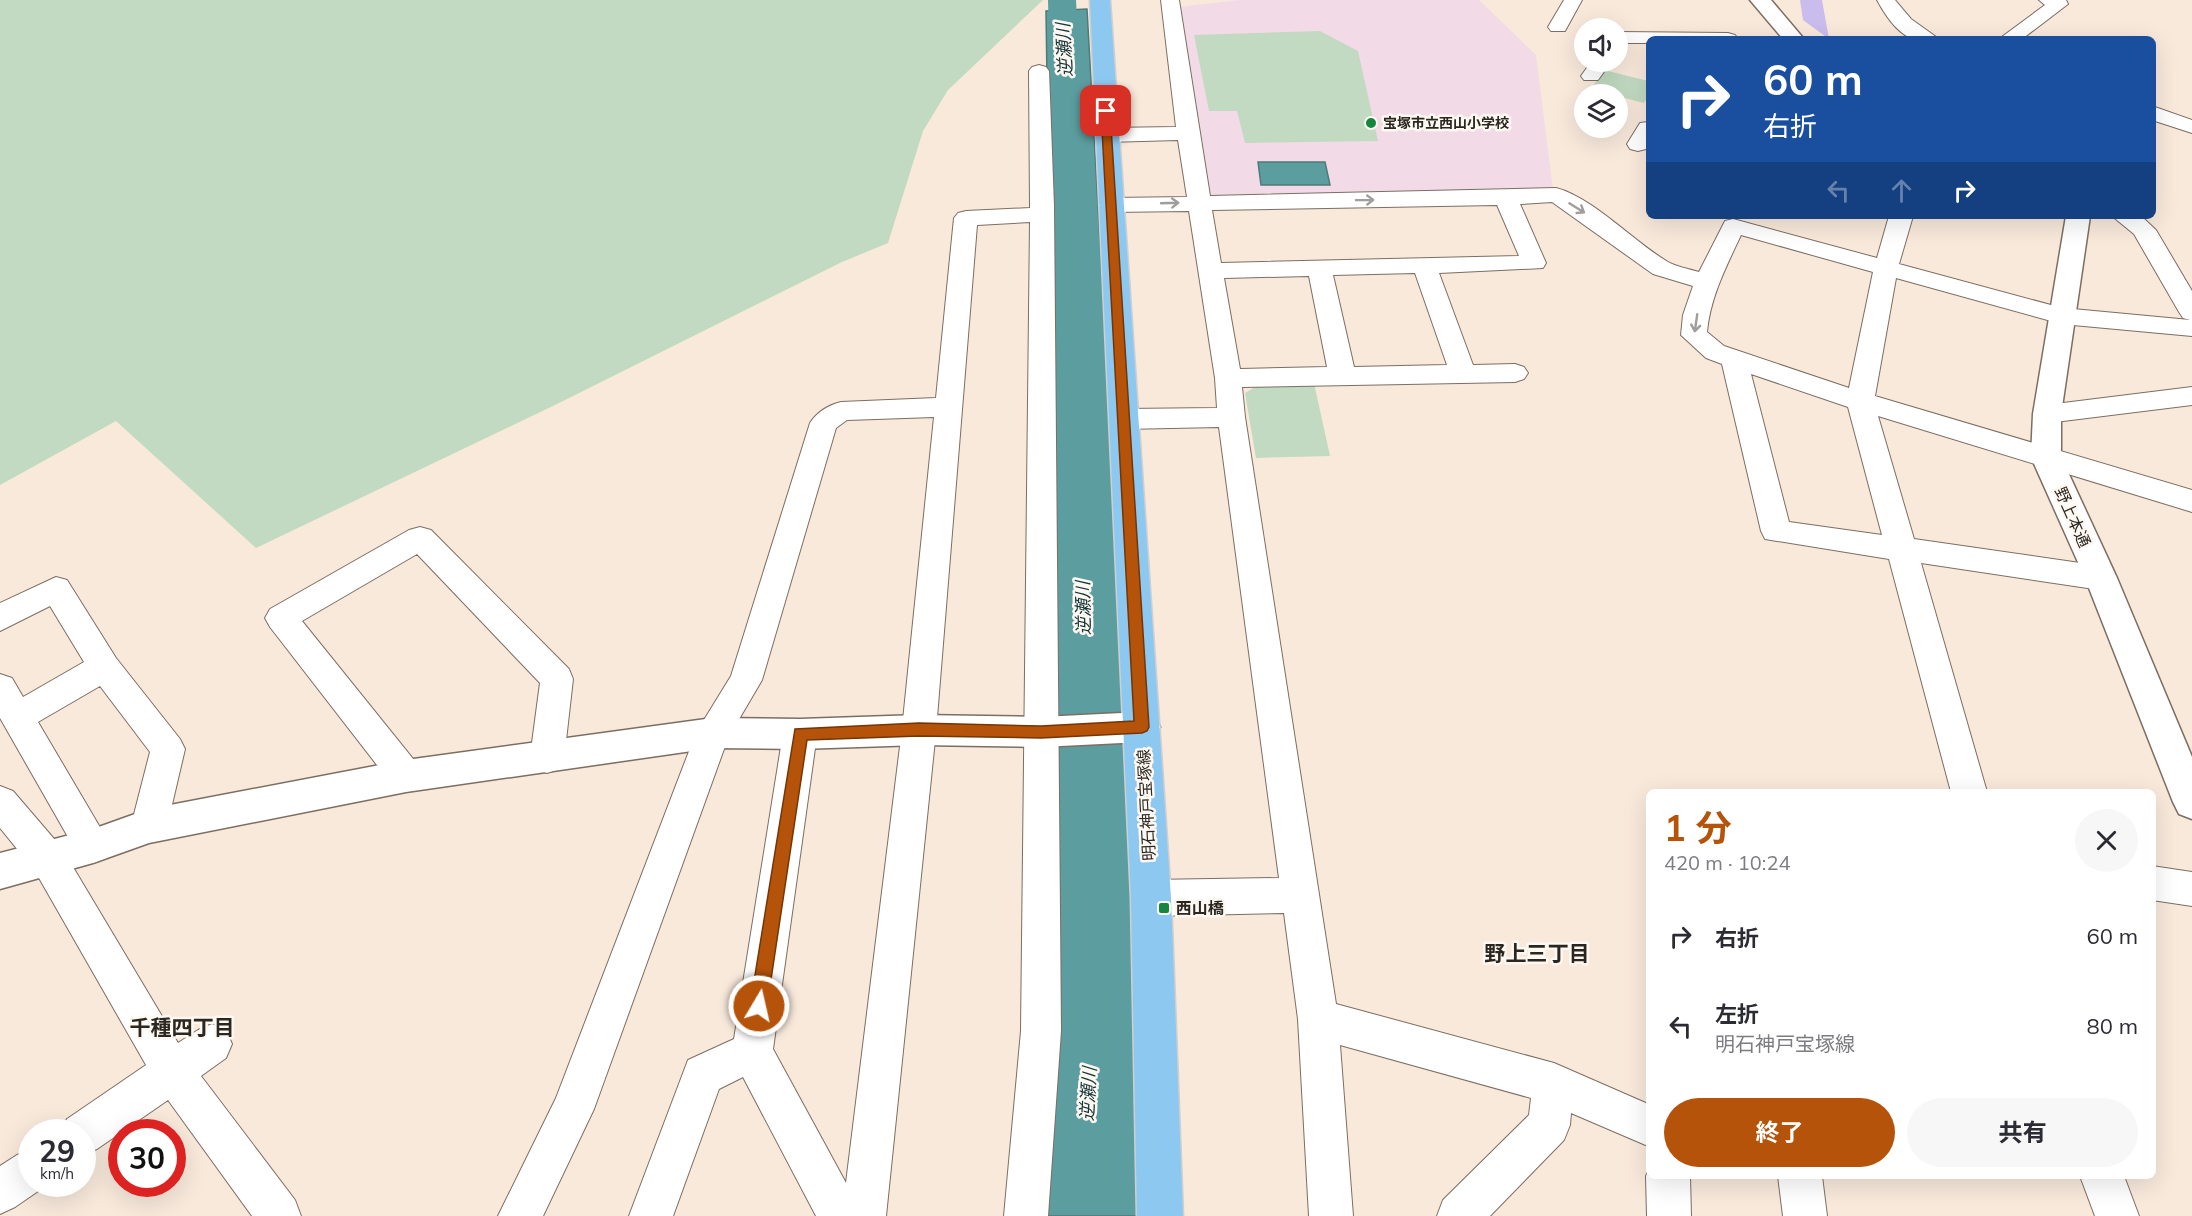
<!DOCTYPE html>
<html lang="ja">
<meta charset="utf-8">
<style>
body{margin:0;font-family:Mulish,"Noto Sans JP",sans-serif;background:#f7f7f7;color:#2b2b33;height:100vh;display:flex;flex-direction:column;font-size:22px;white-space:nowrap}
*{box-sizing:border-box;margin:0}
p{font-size:20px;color:#7c7c81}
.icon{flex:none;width:33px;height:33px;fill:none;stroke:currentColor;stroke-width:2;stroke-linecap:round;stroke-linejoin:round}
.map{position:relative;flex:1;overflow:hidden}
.sheet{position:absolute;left:1646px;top:789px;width:510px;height:390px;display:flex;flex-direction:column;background:#fff;border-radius:9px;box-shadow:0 6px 24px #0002}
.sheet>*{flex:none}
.banner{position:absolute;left:1646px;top:36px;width:510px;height:183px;border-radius:9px;box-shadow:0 6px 24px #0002;background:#1a4fa0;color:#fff;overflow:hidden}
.controls{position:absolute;left:1574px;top:18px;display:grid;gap:12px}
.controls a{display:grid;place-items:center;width:54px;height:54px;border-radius:50%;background:#fff;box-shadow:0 6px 24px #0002;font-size:30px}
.speed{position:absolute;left:18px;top:1119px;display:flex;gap:12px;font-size:30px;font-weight:700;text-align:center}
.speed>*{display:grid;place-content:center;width:78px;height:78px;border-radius:50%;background:#fff;box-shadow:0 6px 24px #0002;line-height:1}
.speed small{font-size:15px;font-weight:400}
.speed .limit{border:9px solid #d22;background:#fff;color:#111}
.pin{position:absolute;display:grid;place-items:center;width:51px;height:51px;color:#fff;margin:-26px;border-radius:12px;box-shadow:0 3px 9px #0006}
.me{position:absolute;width:66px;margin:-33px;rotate:9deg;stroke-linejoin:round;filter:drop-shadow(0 0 4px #0008)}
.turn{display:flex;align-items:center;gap:21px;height:126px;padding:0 18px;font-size:27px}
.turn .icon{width:78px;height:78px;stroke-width:2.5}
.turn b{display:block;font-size:42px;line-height:51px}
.lanes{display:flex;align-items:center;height:57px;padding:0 18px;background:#0003;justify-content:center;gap:30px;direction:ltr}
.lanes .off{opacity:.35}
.round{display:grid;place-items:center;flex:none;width:63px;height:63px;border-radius:32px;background:#f7f7f7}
.summary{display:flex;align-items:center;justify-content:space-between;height:102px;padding:0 18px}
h1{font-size:36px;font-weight:700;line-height:45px;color:#b45309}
.primary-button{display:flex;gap:12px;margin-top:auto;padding:12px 18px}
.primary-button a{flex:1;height:69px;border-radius:36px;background:#b45309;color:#fff;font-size:24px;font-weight:700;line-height:69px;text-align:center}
.primary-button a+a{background:#f7f7f7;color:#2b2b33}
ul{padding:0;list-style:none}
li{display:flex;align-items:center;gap:18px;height:90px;padding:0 18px}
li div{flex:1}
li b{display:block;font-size:22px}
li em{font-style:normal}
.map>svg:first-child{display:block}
.education{fill:#f2dbe7}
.green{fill:#c1dac1}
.water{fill:#5c9ea0;stroke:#4e7a7a;stroke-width:1.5}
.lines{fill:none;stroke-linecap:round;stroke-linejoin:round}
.river{fill:#5c9ea0;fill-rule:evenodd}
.building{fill:#cabcec}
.minor-casing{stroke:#7c6e62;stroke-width:2}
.tertiary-casing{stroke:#7c6e62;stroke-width:3}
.primary-casing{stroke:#d1cfce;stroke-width:3}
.minor{fill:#fff;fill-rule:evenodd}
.tertiary{fill:#fff;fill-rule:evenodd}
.primary{fill:#8dc8f1;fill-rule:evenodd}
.oneway{stroke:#a09d9b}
.route{fill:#b45309;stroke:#753606;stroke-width:1.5}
.poi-dot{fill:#15863e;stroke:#fef8f2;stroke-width:2}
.labels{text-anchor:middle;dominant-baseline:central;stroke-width:5;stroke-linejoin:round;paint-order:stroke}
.far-poi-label{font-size:14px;font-weight:bold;fill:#2c2621;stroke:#fef8f2;text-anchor:start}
.street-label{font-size:16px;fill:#2c2621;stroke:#fef8f2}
.poi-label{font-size:16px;font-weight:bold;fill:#2c2621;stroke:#fef8f2;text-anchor:start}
.water-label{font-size:18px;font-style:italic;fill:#143637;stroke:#fef8f2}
.near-neighbourhood-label{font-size:21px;font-weight:bold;fill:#2c2621;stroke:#fef8f2}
</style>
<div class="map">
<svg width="2192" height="1216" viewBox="0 0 2192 1216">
<rect width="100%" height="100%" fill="#f8e9db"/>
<path class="education" d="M1239,0h240l57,55 17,135 -345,7 -29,-190z"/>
<path class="green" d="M0,0h1043l-95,90 -25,41 -35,112 -46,19 -285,142 -301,144 -140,-127 -116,64z
M1320,31l38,20 20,90 -133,2 -8,-32h-28l-15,-76z
M1604,70l44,11v15l-4,7 -43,-11 -8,-6z
M1314,383l16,73 -74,2 -11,-65 12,-7z"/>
<path class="water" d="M1087,9l41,737 10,470h-97l10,-860 -5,-345z
M1258,162h67l5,23h-69z"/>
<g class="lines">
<path class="river" d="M1048,0h28l4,74 -4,6 -11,3 -11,-3 -4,-6z"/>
</g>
<path class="building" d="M1800,0h22l7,39 -26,-19z"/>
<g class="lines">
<g class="minor-casing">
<path id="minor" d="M1161,0h18l31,196 346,-8c36,9 78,54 112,74 9,5 21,7 31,10l26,-51 8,-2 144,39 12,-42h24l-14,48 163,44 128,12 -7,-2 -4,-6 -45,-78 -22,-18h29l15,14 36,61v45l-130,-12 -166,-46 -21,118 317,94v22l-314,-96 36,123 187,27 11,4 4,8 -4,8 -11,4 -180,-27 66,229h-36l-62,-233 -124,-20 -4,-8 -39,-167 -16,-6 -25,-23 2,-20 10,-29 -40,-12 -101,-72 -32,2 26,59 -3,5 -104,5 34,92 42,-1 9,3 4,6 -4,6 -9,3 -273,5 3,30 91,587 218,59 94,41v42l-77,-33 -1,12 -6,15 -74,76h-53l6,-16 86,-85 2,-17 -191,-53 13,171h-44l-11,-197 -14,-106 -133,3 -13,-6 -6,-12 6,-12 13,-6 128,-2 -60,-451 -95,2 -10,-3 -4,-7 4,-7 10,-3 93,-1 -2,-30 -26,-167 -78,1 -8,-2 -4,-5 4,-5 8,-2 76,-1 -9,-57 -71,2 -8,-2 -3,-5 3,-5 8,-2 69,-1zM1497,205l22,51 -298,7 -9,-53zM1741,235l132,37 -24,116 -125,-42 -17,-14c3,-34 19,-65 34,-97zM1415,273l32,92 -93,2 -21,-92zM1309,276l18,91 -87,2 -16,-91zM1751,374l97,33 34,128 -93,-13z
M1564,0h18l-17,31h-14l-3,-4z
M1877,0h18l16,19 28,20c-8,0 -18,2 -25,0 -16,-4 -30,-26 -37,-39z
M2039,0h27l2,4 -46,35h-23l46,-34z
M1617,32l111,1 7,2 3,4h-90v4h-23l-8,3z
M1591,62h20l-13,18h-14l-3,-4z
M1039,65l7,2 3,4 5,135 7,825 -13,185h-44l17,-185 9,-809 -53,3 -41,505 -50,486h-70l-73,-139 -24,12 -46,127h-44l59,-156 46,-21 49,-305 5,-10 12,-5 12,5 5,10 -44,315 73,134 56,-453 32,-313 -87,3 -11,8 -74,252 -34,58 -134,371 -51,107h-45l58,-118 140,-365 35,-57 79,-253c7,-11 19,-18 31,-21l95,-4 18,-180 4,-5 8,-2 64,-3 -1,-137 3,-4z
M2152,106l40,14v13l-40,-13z
M1648,122v23l-2,4 -8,2 -8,-2 -3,-5 13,-21z
M2192,387v18l-145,18 -10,-2 -4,-7 4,-7 10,-2z
M420,527l11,3 138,139 4,10 -9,79 -5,11 -12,4 -12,-4 -5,-11 10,-75 -123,-129 -115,67 116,144 5,11 -5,11 -12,4 -12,-4 -124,-160 -5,-9 5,-9 139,-79z
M56,577l11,3 49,78 64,81 5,10 -18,77 -5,11 -13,5 -13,-5 -5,-11 19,-74 -50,-66 -62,36 73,124 -5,12 -13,5 -13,-5 -80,-140v-44l12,4 11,19 61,-35 -34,-56 -50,25v-28z
M0,786l13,5 48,56 117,196 20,-13 14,-6 14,6 6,14 -6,14 -25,18 94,124 6,16h-49l-84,-116 -71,49 -15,6v-23h-21l6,-13 79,-54 -111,-194 -35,-43z
M2152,866l40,6v34l-40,-6z
M32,1149v35h16l-1,1 -32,22 -15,7v-48l17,-11z
M1648,1171v5h42l1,40h-44l-1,-40z
M1778,1176h44l5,40h-44z
M2080,1176h44l15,40h-44z"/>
</g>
<g class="tertiary-casing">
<path id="tertiary" d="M1750,0h21l33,39h-21z
M2066,216h24l-29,198v43l56,121 75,179v62l-13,-5 -6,-12 -88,-224 -54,-121 2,-43z
M1142,712l13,4 5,11 -5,11 -13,4 -101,5 -122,-2 -119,4 -87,-1 -307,44 -257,51 -56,20 -93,26v-36l93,-24 56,-20 257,-49 307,-42 87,1 119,-4 122,2z"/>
</g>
<g class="primary-casing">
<path id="primary" d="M1090,0h20l61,898 12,318h-46l-6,-318z"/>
</g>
<use href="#minor" class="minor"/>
<use href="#tertiary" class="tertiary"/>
<use href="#primary" class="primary"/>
</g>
<defs><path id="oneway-shaft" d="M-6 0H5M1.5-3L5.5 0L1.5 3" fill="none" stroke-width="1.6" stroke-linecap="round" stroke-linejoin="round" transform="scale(1.5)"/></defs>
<g class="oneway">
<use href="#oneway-shaft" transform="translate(1365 200) rotate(-1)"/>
<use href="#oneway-shaft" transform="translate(1170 203) rotate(-2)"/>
<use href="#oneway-shaft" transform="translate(1577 208) rotate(32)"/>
<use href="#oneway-shaft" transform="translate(1696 323) rotate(98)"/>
</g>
<path class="route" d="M1106,108l4,3 39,616 -2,4 -5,2 -101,5 -122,-2 -112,4 -40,266 -2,6 -6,3 -6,-3 -3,-6 45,-277 124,-6 122,3 93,-5 -33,-610z"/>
<g class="poi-dot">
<circle cx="1371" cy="123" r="6"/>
<rect x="1158" y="902" width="12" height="12" rx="3"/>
</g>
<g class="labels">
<g class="far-poi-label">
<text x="1383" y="123">宝塚市立西山小学校</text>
</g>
<g class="street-label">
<text transform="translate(2073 517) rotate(66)">野上本通</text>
<text transform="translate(1146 805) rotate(-93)">明石神戸宝塚線</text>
</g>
<g class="poi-label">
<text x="1176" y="908">西山橋</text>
</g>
<g class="water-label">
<text transform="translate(1064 50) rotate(-93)">逆瀬川</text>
<text transform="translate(1083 608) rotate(-91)">逆瀬川</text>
<text transform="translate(1088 1094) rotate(-87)">逆瀬川</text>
</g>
<g class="near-neighbourhood-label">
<text x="1537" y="953">野上三丁目</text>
<text x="182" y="1027">千種四丁目</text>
</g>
</g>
</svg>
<div class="controls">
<a><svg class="icon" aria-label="sound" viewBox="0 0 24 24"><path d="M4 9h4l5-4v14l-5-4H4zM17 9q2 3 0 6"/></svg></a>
<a><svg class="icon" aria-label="layers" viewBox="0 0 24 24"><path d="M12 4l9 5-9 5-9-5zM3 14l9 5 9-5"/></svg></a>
</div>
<div class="speed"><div>29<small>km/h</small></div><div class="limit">30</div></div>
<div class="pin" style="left:1106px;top:111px;background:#d93025"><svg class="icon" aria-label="arrive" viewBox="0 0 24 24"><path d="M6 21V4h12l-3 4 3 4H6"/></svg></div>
<svg class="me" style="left:759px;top:1006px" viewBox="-20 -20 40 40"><circle r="17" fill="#b45309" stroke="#fff" stroke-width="3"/><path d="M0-11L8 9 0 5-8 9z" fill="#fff"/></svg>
<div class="banner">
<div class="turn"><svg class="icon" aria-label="right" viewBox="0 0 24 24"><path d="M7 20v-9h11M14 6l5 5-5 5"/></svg><div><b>60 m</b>右折</div></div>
<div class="lanes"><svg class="icon off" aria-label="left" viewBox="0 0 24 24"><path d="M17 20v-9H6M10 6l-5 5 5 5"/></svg><svg class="icon off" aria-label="ahead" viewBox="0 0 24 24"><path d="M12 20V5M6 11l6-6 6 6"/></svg><svg class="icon" aria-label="right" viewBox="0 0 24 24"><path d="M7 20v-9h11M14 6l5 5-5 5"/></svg></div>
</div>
<section class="sheet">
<div class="summary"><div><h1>1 分</h1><p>420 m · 10:24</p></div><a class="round"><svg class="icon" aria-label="close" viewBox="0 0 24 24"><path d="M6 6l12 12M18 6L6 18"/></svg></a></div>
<ul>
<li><svg class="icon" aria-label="right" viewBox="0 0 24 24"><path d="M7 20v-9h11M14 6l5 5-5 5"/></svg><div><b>右折</b></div><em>60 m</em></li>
<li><svg class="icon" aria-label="left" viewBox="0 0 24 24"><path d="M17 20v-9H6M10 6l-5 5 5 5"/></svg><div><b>左折</b><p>明石神戸宝塚線</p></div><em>80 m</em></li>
</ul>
<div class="primary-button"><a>終了</a><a>共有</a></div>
</section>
</div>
